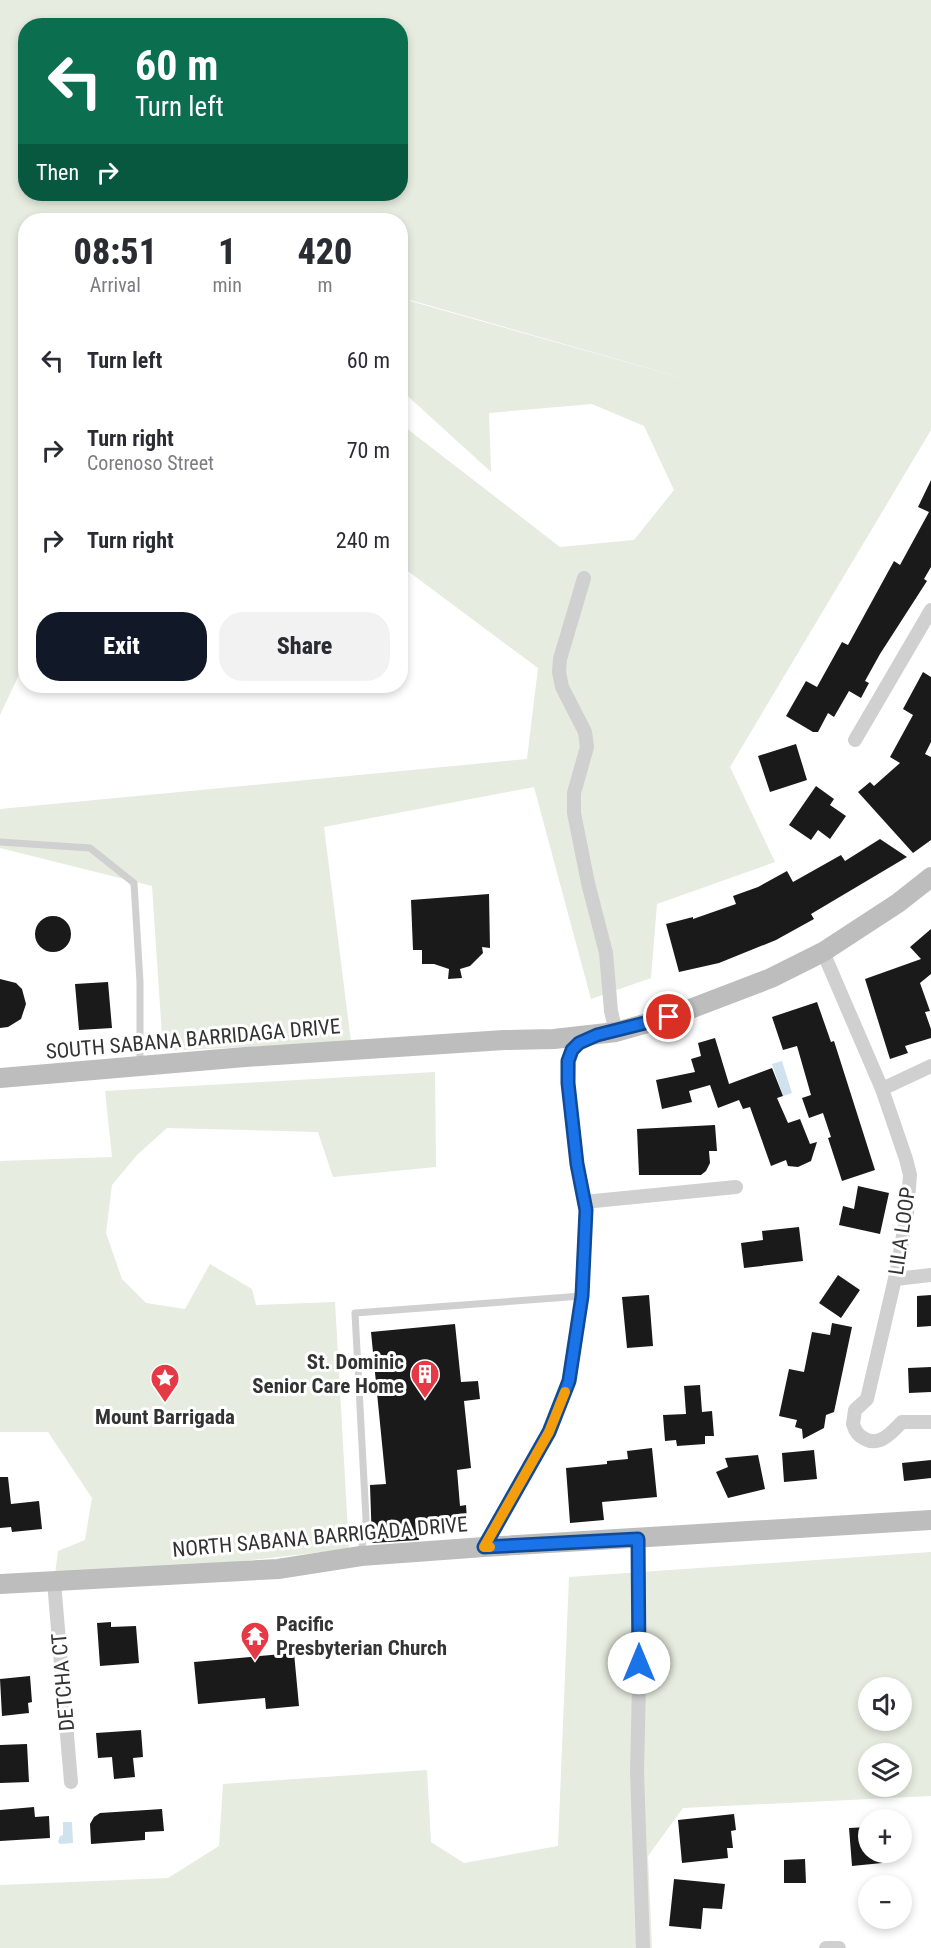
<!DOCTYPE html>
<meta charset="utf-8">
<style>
body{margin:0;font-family:"Roboto Condensed",sans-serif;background:#f2f2f3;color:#2b2b33;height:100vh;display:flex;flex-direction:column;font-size:22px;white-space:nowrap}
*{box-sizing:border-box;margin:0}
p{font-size:20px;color:#7c7c81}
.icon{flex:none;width:33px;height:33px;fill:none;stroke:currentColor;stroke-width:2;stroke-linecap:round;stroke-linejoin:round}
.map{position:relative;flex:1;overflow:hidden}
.panel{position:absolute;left:18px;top:213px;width:390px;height:480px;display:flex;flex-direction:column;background:#fff;border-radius:24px;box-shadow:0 3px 9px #0003}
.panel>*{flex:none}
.guide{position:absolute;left:18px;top:18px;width:390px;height:183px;border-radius:24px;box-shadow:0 3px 9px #0003;background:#0b6e4f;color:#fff;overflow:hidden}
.controls{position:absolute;left:858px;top:1677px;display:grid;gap:12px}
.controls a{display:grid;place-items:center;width:54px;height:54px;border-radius:50%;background:#fff;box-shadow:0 3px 9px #0003;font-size:30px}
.pin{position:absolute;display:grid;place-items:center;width:51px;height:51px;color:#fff;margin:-26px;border:3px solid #fff;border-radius:50%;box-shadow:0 2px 6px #0007}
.me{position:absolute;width:66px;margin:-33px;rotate:0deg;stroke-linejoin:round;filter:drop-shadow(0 0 4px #0008)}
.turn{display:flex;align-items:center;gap:21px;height:126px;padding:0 18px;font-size:27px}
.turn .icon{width:78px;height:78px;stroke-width:2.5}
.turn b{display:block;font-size:42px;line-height:51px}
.then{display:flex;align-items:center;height:57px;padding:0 18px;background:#0003;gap:12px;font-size:22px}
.eta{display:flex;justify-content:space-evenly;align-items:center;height:102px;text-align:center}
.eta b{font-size:36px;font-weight:800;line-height:42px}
.button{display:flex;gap:12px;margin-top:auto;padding:12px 18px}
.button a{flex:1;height:69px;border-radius:24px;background:#111827;color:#fff;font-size:24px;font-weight:800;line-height:69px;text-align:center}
.button a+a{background:#f2f2f3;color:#2b2b33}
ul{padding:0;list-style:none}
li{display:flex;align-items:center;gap:18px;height:90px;padding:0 18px}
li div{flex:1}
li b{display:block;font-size:22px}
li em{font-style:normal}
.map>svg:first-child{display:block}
.green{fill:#e6ecdf;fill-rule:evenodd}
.water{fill:#cfe2ee}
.building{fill:#1a1a1a}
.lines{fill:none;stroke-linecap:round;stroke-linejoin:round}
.service{stroke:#d0d0d0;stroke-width:7}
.minor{stroke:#d0d0d0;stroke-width:14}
.secondary{stroke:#bdbdbd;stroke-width:20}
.route-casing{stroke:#114b97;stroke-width:15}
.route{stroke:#1a73e8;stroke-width:10}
.slow{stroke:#f59e0b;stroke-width:10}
.labels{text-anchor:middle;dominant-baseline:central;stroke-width:6;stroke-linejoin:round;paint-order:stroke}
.street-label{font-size:21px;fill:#333;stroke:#fff}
.poi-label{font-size:21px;font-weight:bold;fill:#333;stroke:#fff;text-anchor:end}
</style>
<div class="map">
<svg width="931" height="1948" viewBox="0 0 931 1948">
<rect width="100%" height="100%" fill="#fff"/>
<path class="green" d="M0,0h931v430l-201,337 45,95 -118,42 -6,74 -60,21 -57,-212 -210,40 27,215 -188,9 -11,-165 -152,-38v-39l527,-50 11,-91 -137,-102v-142l159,123 74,-7 40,-50 -30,-64 -52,-22 -103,9 2,59 -90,-82 -1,-170h-374l-1,442 -25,53zM26,26h374v168h-374zM410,300l315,90 -315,-89z
M435,1072l1,95 -103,10 -15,-45 -151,-4 -30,27 -25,30 -6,48 16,46 24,24 39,6 25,-45 42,25 4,16 79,-3 14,247 -295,33 4,-31 27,-11 7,-42 -44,-66h-48v-271l112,-4 -7,-66z
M931,1552v244l-248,12 -35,48 4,92h-652v-63l168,-7 51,-32 4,-62 204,-14 4,72 33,21 94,-17 11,-269zM868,1688h34v32h-34zM868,1754h34v32h-34z"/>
<path class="water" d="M782,1061l10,32 -9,3 -11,-32z
M63,1822h9l1,21 -13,1 -2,-2 2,-6 3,-1z"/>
<path class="building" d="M931,480v87l-7,12 3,2 -47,73 -15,27 4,2 -8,15 -12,-7 -15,26 -6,-4 -10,19h-5l-27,-16 20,-35 11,6 25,-45 6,3 46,-84 6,4 29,-53 -11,-5z
M923,672l8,5v65l-6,12 6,3v83l-18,13 -55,-61 12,-10 4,4 26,-23 -10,-6 23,-42 -10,-6z
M796,744l11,36 -37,12 -12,-36z
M816,786l18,13 -4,6 16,11 -16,23 -12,-9 -7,10 -22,-15z
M880,839l27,18 -96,57 3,5 -38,21 -57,23 -40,9 -13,-48 27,-7v2l43,-15 -3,-8 25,-9 29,-16 6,11 48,-27 4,6z
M489,894l1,54 -8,-1 1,6 -13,13 -10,3 2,9 -14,1 1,-10 -15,-5h-12v-14h-9l-2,-50z
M35 934a18 18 0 1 1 36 0a18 18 0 1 1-36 0Z
M931,929v45l-11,9 10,28 -5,1 6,17v9l-26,8 3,7 -18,6 -25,-80 56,-20 -11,-12z
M0,979l16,4 6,6 4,15 -5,15 -13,8 -8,1z
M108,982l4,46 -33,2 -4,-46z
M817,1002l14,40 3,-1 41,129 -33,11 -14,-43 3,-1 -8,-24 -14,5 -7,-20 9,-3 -14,-49 -14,4 -11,-33z
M715,1038l14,46 43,-16 11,28 -6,2 11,25 12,-4 10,25 7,-2 -6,19 -13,6 -10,-1 -2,-6 -15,6 -21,-59 -7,2 -4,-9 -21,8 -8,-23 -21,6 3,11 -30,7 -6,-29 39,-8 -4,-13 10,-3 -3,-13z
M715,1125l2,26h-8l1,12 -4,8 -5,4h-62l-2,-46z
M858,1186l31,7 -9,41 -41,-9 4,-19 11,3z
M799,1227l4,34 -59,7 -3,-25 22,-3 -1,-9z
M838,1275l22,15 -19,28 -22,-15z
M649,1295l4,51 -26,2 -5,-51z
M931,1295v31l-14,1v-31z
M832,1323l20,4 -18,85 -8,3 -2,13 -21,11 -1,-10 -7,-2 2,-7 -18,-4 10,-47 15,3 8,-40 18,3z
M455,1324l6,58 17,-1 2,18 -16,2 7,67 -14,2 3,36 6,-1 1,15 -49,4 1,16 -47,3 -2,-58 16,-1 -15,-152z
M931,1367v25l-22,1 -1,-25z
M700,1385l2,27 10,-1 2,25h-9v8l-28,2 -1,-6 -11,1 -2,-26 23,-1 -2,-28z
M652,1448l5,49 -55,5 2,18 -34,3 -4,-55 41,-4v-3l21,-2 -1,-8z
M814,1450l3,29 -33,3 -2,-29z
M758,1455l7,34 -37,9 -12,-26 12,-5 -3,-9z
M931,1460v18l-27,3 -2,-18z
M0,1477h8l3,27 28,-3 3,28 -30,3 -1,-5 -11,1z
M111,1622v5l25,-1 3,37 -39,3 -3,-43z
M294,1653l5,53 -33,3 -1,-11 -67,6 -4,-42z
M30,1676l2,26 -4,1 1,10 -27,3 -2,-37z
M141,1730l2,27 -10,1 2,19 -21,2 -2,-22 -14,1 -2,-25z
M27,1744l2,38 -29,1v-38z
M34,1807l1,10 14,-1 1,22 -50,3v-31z
M162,1809l2,22 -19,1v8l-54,4 -1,-20 4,-7 6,-4z
M734,1814l2,16 -5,1 2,17h-6l1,10 -46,5 -4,-43z
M868,1827v25h12l2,11 -30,3 -3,-38z
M805,1859l1,24h-22v-23z
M674,1879l51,5 -3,25 -19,-1 -2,21 -32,-3z"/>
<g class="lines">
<path class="service" d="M0,842l90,6 44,35 6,99v81
M361,1554l5,-35 -11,-206 227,-17"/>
<path class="minor" d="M584,578l-24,81 -1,13 3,15 23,45 2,15 -13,46v20l14,70 18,70 5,58 5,21
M855,740l76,-130
M823,952l59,137 24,70 4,16 -3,38 -10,57 -30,129 -12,11 -2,14c2,7 5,12 12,15 15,8 27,-7 37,-17h29
M882,1089l49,-23
M584,1202l152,-15
M895,1279l36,-4
M638,1539l1,145 -2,88 6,176
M484,1547l65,-115 20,-51 13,-85 4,-86 -9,-46 -9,-81 1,-22 3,-10 7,-8 12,-5
M54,1582l17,200
M826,1948h13"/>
<path class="secondary" d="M0,1078l245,-21 259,-17 50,-1 62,-7 53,-15 102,-39 52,-26 75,-49 33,-26
M0,1584l278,-15 83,-13 123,-9 447,-27"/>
</g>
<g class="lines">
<g class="route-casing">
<path id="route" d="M639,1663l-1,-124 -154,8 65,-115 20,-51 13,-85 4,-86 -9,-46 -9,-81v-22l4,-11 7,-7 18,-8 72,-18"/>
</g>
<use href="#route" class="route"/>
<path class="slow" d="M490,1547h-6l65,-115 16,-40"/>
</g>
<defs>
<g id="building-pin" transform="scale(1.5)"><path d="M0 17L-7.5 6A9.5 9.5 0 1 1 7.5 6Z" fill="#e63946" stroke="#fff"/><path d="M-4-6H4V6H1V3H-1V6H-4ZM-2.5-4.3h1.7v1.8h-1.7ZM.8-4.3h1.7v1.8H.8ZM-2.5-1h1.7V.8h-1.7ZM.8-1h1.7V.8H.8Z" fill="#fff"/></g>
<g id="sight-pin" transform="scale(1.5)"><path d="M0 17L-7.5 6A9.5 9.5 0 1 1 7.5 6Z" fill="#e63946" stroke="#fff"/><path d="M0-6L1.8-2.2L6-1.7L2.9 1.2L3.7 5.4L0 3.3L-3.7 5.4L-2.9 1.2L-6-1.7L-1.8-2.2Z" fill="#fff"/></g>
<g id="temple-pin" transform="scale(1.5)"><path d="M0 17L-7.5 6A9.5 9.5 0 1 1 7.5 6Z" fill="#e63946" stroke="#fff"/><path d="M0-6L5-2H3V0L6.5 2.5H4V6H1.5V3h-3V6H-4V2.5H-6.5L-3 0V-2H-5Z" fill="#fff"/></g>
</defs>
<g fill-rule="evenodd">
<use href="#building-pin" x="425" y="1374"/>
<use href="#sight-pin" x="165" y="1378"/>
<use href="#temple-pin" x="255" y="1636"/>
</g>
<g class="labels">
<g class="street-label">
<text transform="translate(193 1039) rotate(-5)">SOUTH SABANA BARRIDAGA DRIVE</text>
<text transform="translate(902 1231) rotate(-82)">LILA LOOP</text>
<text transform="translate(320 1537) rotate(-5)">NORTH SABANA BARRIGADA DRIVE</text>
<text transform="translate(63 1682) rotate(-95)">DETCHA CT</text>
</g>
<g class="poi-label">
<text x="404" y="1362">St. Dominic<tspan x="404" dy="24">Senior Care Home</tspan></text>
<text x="165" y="1417" text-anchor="middle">Mount Barrigada</text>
<text x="276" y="1624" text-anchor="start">Pacific<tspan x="276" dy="24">Presbyterian Church</tspan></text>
</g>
</g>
</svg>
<div class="controls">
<a><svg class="icon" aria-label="sound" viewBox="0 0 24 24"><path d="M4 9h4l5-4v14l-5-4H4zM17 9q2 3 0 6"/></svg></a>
<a><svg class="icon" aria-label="layers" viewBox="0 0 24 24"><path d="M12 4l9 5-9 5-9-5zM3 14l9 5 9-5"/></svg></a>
<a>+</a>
<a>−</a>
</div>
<div class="pin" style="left:669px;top:1017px;background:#d93025"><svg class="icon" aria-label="arrive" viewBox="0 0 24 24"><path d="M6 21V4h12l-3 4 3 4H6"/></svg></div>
<svg class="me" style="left:639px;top:1663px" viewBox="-20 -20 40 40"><circle r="19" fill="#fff"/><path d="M0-13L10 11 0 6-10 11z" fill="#1a73e8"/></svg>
<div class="guide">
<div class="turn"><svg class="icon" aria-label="left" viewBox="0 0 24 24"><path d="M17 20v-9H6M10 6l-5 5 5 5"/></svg><div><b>60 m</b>Turn left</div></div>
<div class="then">Then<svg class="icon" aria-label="right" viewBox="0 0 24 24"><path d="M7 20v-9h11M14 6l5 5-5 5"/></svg></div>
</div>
<section class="panel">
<div class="eta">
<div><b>08:51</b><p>Arrival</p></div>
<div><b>1</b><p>min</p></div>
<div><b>420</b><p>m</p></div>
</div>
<ul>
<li><svg class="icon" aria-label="left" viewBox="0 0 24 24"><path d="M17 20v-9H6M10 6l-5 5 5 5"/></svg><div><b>Turn left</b></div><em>60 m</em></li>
<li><svg class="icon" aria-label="right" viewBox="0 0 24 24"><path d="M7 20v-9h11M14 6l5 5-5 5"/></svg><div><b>Turn right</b><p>Corenoso Street</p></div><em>70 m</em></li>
<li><svg class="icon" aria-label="right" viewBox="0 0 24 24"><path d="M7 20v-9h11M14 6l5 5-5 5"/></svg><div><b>Turn right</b></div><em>240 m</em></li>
</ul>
<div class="button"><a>Exit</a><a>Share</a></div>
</section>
</div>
